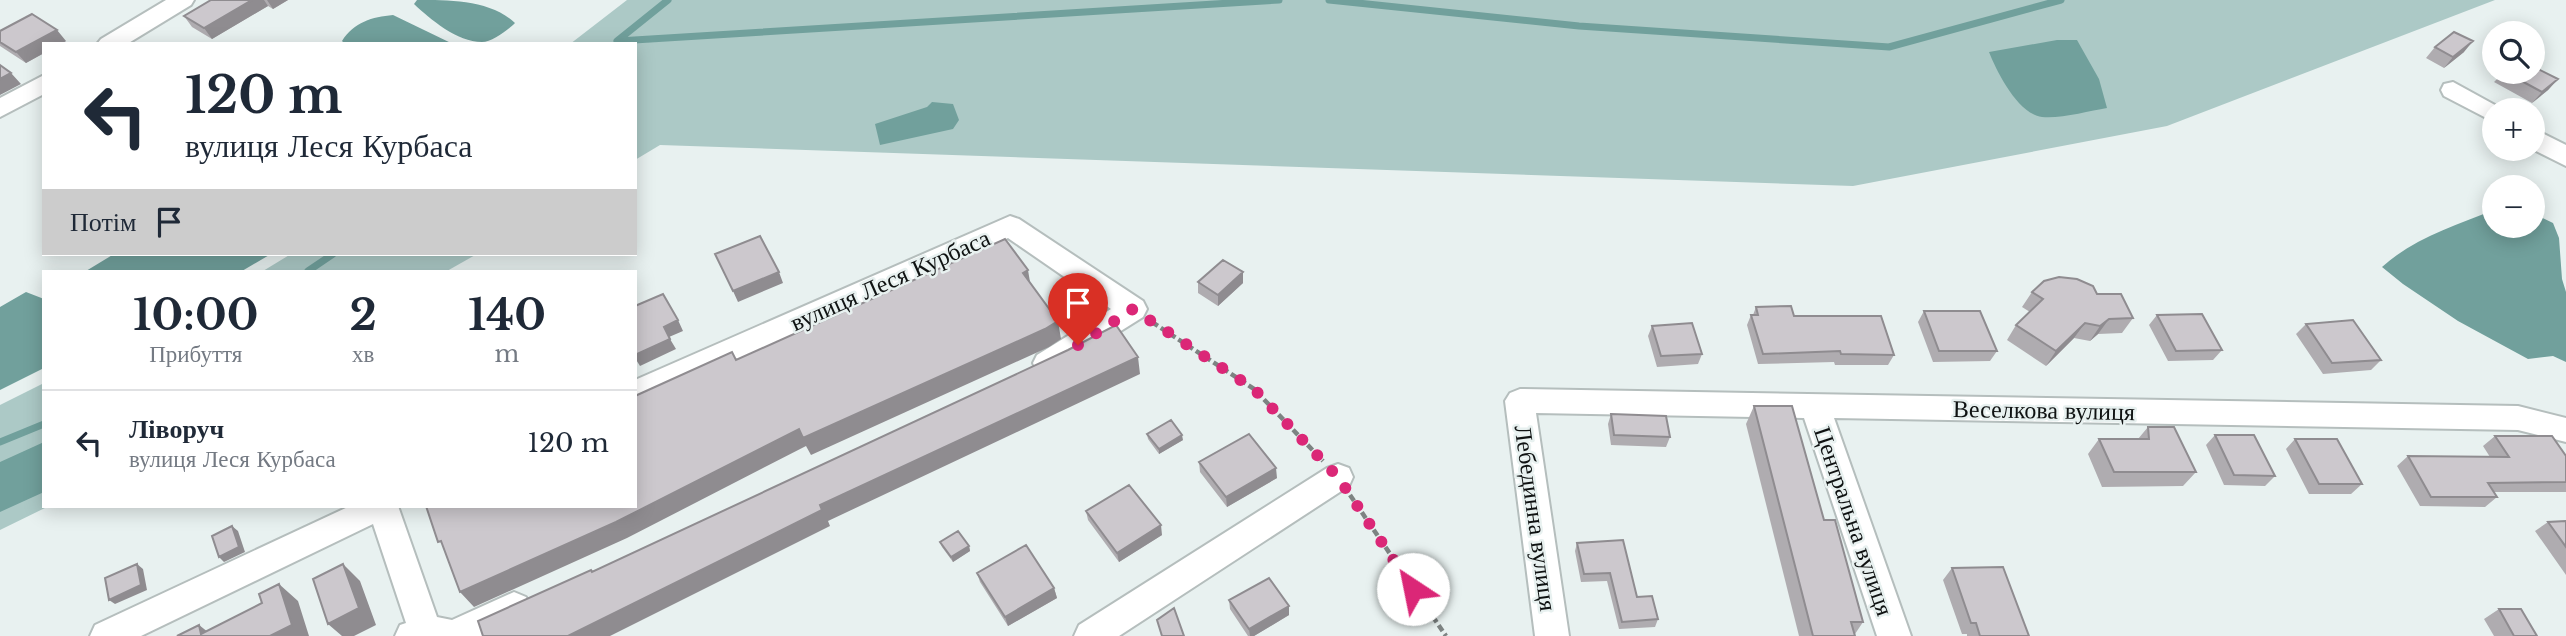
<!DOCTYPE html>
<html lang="uk">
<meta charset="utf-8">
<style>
body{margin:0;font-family:"Libre Baskerville",serif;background:#f6f6f7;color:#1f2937;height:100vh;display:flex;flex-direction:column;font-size:26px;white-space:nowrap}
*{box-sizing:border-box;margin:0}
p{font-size:23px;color:#747a83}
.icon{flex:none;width:38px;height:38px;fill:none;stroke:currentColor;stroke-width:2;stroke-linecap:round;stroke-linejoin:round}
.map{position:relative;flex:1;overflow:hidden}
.sheet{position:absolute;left:42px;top:270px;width:595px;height:238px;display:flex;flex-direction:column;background:#fff;border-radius:0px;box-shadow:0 4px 18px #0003}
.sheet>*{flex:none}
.top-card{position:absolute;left:42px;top:42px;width:595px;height:214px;border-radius:0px;box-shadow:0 4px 18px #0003;background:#fff;color:#1f2937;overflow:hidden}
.tools{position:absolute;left:2482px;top:21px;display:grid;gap:14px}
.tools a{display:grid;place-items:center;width:63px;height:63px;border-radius:50%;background:#fff;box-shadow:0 4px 18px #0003;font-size:35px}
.pin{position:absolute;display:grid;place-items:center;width:60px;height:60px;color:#fff;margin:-72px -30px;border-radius:50% 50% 50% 0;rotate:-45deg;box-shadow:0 0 7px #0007}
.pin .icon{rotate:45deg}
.me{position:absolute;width:77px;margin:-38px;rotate:326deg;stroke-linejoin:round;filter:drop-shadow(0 0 5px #0008)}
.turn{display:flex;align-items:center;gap:24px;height:147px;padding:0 28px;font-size:32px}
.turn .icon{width:91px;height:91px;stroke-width:2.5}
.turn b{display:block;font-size:49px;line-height:60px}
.then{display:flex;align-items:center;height:66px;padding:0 28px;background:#0003;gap:14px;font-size:26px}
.eta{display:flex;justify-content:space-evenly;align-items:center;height:119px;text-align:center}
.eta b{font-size:42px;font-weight:700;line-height:49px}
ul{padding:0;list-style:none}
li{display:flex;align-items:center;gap:21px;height:105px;padding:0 28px;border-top:2px solid #e0e1e3}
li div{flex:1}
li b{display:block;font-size:26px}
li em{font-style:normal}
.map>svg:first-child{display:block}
.green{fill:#acc9c6}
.water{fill:#71a09c}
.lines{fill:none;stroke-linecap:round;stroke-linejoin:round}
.stream{stroke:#71a09c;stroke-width:7}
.minor-casing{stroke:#b5bebd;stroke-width:4}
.path{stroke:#7d8382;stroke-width:4.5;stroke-dasharray:7 3.5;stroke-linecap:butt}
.minor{fill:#fff;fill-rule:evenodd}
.wall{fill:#afacb0}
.shaded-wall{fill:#8f8c90}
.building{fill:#ccc8cd;stroke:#8f8c90;stroke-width:2}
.route{stroke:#db2777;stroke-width:12;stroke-dasharray:0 21.6}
.labels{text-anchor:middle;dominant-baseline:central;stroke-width:5;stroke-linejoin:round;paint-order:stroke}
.street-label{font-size:24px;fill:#0f1212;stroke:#e8f1f0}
</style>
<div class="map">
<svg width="2566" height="636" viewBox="0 0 2566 636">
<rect width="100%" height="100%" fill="#e8f1f0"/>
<path class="green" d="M627,0h1868l-328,126 -314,60 -1193,-41 -25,15v-116h-65z
M291,254h186l-30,17h-184z
M44,383v123h5l-49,24v-125z"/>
<path class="water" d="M417,0c33,0 74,0 98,23 -7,7 -23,19 -33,19 -25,0 -52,-23 -68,-38z
M393,15l60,29h-108l-3,-3c12,-19 30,-24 51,-26z
M2057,40h20l22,39 8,29c-18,3 -47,11 -65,9 -24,-3 -45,-45 -53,-65z
M932,102l21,2 6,16 -6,9 -73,16 -5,-21 52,-17z
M2494,210v16h38v-13l21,10 6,15 3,41 4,13v70l-13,-6 -25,3 -70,-38 -55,-37 -21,-17c32,-29 72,-41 112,-57z
M114,254h157l-29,17h-156z
M26,292l18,7v69l-44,22v-83z
M44,442v50l-44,20v-50z"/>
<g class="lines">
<path class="stream" d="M1329,0l250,26 310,21 172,-47
M617,41l51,-41
M618,41l661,-41
M308,271l25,-17
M0,442l44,-18"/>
<g class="minor-casing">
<path id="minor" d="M166,0h28l-3,5 -64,39h-30l4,-5z
M44,75v19l-44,23v-19z
M2453,82l51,28h-10v12l-50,-26 -3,-6 3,-6z
M2532,128l34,17v21l-34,-17z
M1010,216l9,3 124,82 4,8 -4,8 -86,54 -10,3 -10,-3 -4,-8 4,-8 74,-46 -103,-71 -373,167v-25z
M1520,389l998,17 48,12v24l-48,-12 -684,-12 77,218h-34l-73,-218 -268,-5 33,223h-34l-30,-235 5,-8z
M1338,464l11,4 4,9 -4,9 -230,150h-45l5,-11 248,-157z
M350,506h48l39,111 15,3 62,-28 12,5 4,10 -4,10 -40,19h-91l5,-11 6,-2 -33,-99 -232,112h-51l5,-11z"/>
</g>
<path class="path" d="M1152,322l102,67 69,72
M1350,495l96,141"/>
<use href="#minor" class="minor"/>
</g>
<path class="wall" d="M211,0h77l-15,9 -5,-3 -56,33 -20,-12 -8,-11z
M0,31l66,10 -40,22 -26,-17z
M2435,47l29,5 -20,16 -18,-10z
M2504,72l54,7 -10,11 -16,13 -38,-21z
M1243,272v11l-25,23 -20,-13v-11z
M2032,292l65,2 36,24 -11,15 -24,1 -8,7 -16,-3 -28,28 -39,-26 9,-15 14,-13 -8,-5z
M1756,307l38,9 100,39 -6,10h-53l-1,-3 -76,2 -11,-39 4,-10h2z
M1924,311l73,40 -7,10 -57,1 -15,-40z
M2157,315l65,35 -9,10 -45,1 -19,-36z
M2306,324l75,36 -10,10 -48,4 -27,-40z
M1652,326l50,28 -4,10 -41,3 -9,-31z
M1754,406l70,114 39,102 -8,12v2h-56l-53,-212z
M1611,414l59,23 -4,10 -55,-2 -3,-21z
M2148,427l48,45 -13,14 -81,1 -14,-33 11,-15h39z
M1147,434l36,6 -24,14 -11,-15z
M2215,435l60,41 -10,10 -41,-1 -18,-40z
M2495,436l71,20v36h-72l3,5 -12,10 -65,-1 -23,-40 11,-10 82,1 -7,-11z
M2295,439l67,45 -11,10h-42l-23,-45z
M1199,462l78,16 -50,29 -27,-35z
M1086,511l76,24 -43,27 -31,-42z
M2566,521v54l-31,-44 13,-9z
M940,542l29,4 1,5 -17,11 -11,-15z
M1577,543l60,54 21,22 -3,8 -36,2 -12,-48 -26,1 -6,-31z
M1952,568l77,68h-62v-2h-5l-19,-54z
M977,573l77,15 3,10 -49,28 -28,-44z
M1229,600l60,6v9l-35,21h-6l-18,-27z
M2499,609l38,27h-43l-10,-17z"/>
<path class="shaded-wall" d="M252,0h12l4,6 -56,33 -8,-11z
M267,0h21l-15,9z
M57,30l9,11 -5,3h-17v9l-18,10 -10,-11z
M2473,41l-9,11 -20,16 9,-11z
M11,73l10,11 -21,11v-16z
M2558,79l-10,11 -16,13 10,-11z
M1028,270l3,18 -8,-15z
M779,272l4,11 -45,19 -5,-11z
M1243,272v11l-25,23v-11z
M2109,319l-11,15 -8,7 10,-15z
M678,320l5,11 -14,6 -5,-10z
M1058,321l3,18 -12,8 -238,108 -5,-9 -179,92 -153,69 -14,-15 339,-163z
M2085,323l-11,15 -28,28 10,-15z
M670,339l6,10 -36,17 -5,-8v-3z
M1138,357l2,17 -312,147 2,5 -220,110h-42l252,-131z
M1182,435l1,5 -24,14v-5z
M1276,468l1,10 -50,29 -1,-10z
M1161,525l1,10 -43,27 -2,-9z
M232,526l6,5 7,21 -21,10 -5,-5z
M969,546l1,5 -17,11 -2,-5z
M137,564l6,5 4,21 -32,14 -6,-4z
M343,564l17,17 16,44 -22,11h-12l-14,-12z
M279,584l19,17 11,35h-39z
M1054,588l3,10 -49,28 -3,-9z
M1289,606v9l-35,21h-4l-1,-7z
M199,625l14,11 -12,-2z"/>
<path class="building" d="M211,0h41l-48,28 -20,-12z
M32,14l25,16 -41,22 -16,-10v-11z
M2454,32l19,9 -20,16 -18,-10z
M0,65l11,8 -11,6z
M2532,66l26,13 -16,13 -37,-20h27z
M760,236l19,36 -46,19 -18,-37z
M1005,239l23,31 -5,3 35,48 -13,8 -242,109 -4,-9 -183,93 -156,70 -19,-51 -3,1 -12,-36h209v-110l97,-44 4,8z
M1223,260l20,12 -25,23 -20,-13z
M2059,277l18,2 16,7 4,8h24l12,24 -24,1 -9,7 -15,-3 -29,28 -40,-26 27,-26 -11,-7 12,-11z
M663,294l15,26 -14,7 6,12 -35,16v-49z
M1791,306l3,10h87l13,39 -53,-1 -1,-3 -77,3 -12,-39h7l-2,-8z
M1924,311h56l17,40h-58z
M2202,314l20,36 -46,1 -19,-36z
M2353,320l28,40 -49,3 -26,-39z
M1692,323l10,31 -41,2 -9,-30z
M1116,325l22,32 -318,148 2,5 -254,126h-85l-5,-15 113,-51 1,2 476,-222z
M1754,406h38l32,114h11l28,102h-12l4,14h-42z
M1611,414l55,2 4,21 -56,-2z
M1171,420l11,15 -23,14 -12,-15z
M2148,427h26l22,45h-82l-15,-33h50z
M1249,434l27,34 -50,29 -27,-35z
M2215,435h39l21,41 -41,-1z
M2495,436h57l14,20v26l-78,1 9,14h-66l-23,-41 101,1z
M2295,439h42l25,45h-43z
M1129,485l32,40 -44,28 -31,-42z
M2566,521v26l-18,-25z
M232,526l7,21 -20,10 -7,-21z
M958,531l11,15 -18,11 -11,-15z
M1623,540l14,57 15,-1 6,23 -36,3 -12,-49 -26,1 -7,-31z
M1026,545l28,43 -49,29 -28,-44z
M137,564l4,21 -32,15 -4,-22z
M343,564l16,44 -31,16 -15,-45z
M2003,567l26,69h-49l-4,-13h-5l-19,-55z
M1269,578l20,28 -40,23 -20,-29z
M279,584l13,41 -22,11h-93l22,-11 2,9 61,-31 -3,-9z
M1174,608l10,28h-22l-5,-16z
M2499,609h22l16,27h-23z"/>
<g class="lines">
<path class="route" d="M1078,345l55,-36 121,80 84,88 75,112"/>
</g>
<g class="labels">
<g class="street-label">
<text transform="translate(890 280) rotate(-24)">вулиця Леся Курбаса</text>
<text transform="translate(2044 410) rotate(1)">Веселкова вулиця</text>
<text transform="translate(1536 518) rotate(82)">Лебединна вулиця</text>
<text transform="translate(1854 521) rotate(71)">Центральна вулиця</text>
</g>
</g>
</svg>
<div class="tools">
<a><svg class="icon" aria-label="search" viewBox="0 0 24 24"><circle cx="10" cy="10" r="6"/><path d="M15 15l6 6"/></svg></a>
<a>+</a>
<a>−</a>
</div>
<div class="pin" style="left:1078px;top:345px;background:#d93025"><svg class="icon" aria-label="arrive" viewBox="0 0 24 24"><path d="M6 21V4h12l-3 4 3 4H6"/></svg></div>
<svg class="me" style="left:1413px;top:589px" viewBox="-20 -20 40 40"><circle r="19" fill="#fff"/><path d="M0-13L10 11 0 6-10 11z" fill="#db2777"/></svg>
<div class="top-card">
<div class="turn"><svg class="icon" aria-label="left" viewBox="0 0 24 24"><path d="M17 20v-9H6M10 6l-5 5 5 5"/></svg><div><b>120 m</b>вулиця Леся Курбаса</div></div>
<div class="then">Потім<svg class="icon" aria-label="arrive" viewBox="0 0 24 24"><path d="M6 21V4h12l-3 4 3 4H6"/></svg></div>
</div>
<section class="sheet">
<div class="eta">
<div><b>10:00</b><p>Прибуття</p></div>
<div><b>2</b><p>хв</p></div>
<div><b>140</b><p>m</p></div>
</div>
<ul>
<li><svg class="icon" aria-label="left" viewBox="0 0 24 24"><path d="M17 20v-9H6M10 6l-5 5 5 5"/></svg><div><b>Ліворуч</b><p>вулиця Леся Курбаса</p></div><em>120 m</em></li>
</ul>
</section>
</div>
